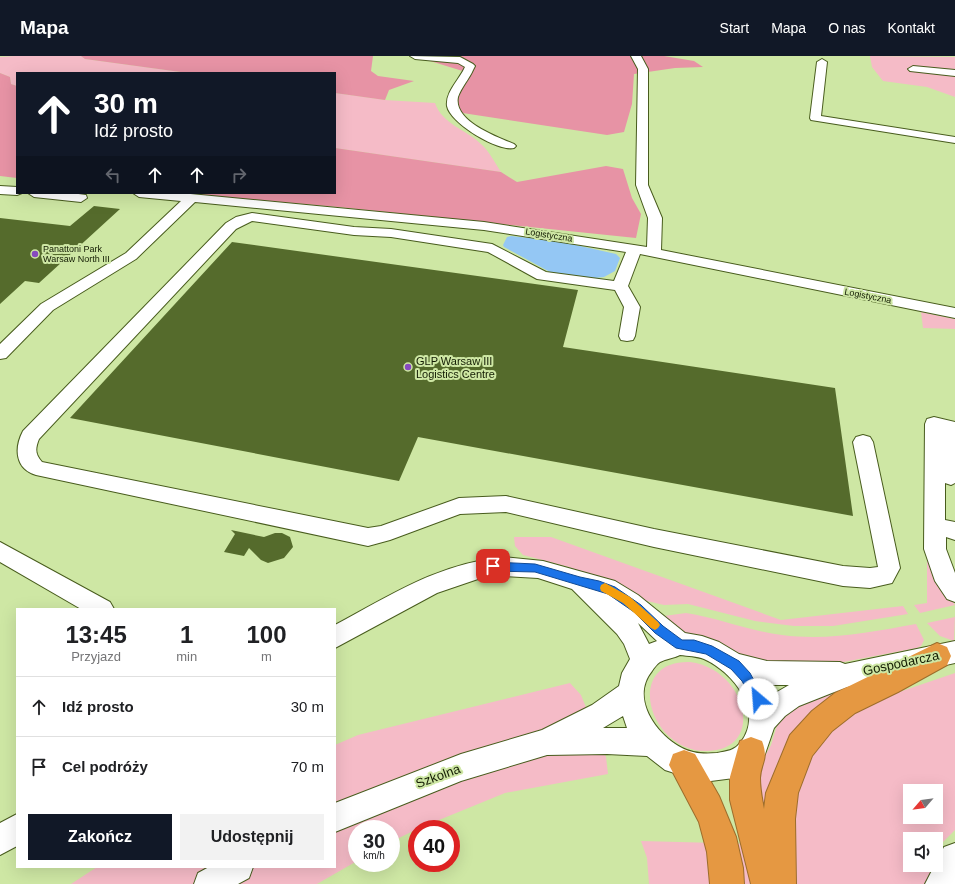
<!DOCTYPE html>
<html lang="pl">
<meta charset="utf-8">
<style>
body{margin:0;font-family:Arial,sans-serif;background:#f2f2f2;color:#202124;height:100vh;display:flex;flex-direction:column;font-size:15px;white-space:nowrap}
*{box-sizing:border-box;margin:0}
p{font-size:13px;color:#757577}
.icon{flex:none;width:22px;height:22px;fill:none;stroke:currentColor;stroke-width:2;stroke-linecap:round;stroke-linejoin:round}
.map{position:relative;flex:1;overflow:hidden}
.sheet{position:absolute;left:16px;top:552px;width:320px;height:260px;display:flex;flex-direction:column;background:#fff;border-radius:0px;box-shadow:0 4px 16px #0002}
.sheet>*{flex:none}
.hud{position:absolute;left:16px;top:16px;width:320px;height:122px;border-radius:0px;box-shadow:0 4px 16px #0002;background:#111827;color:#fff;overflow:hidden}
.needle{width:26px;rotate:242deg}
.tools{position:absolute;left:903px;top:728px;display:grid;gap:8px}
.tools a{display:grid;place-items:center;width:40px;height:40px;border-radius:0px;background:#fff;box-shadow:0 4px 16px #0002;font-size:20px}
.speed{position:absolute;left:348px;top:764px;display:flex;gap:8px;font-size:20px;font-weight:700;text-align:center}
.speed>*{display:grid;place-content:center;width:52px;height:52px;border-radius:50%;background:#fff;box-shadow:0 4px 16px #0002;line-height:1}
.speed small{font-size:10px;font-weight:400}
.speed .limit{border:6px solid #d22;background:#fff;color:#111}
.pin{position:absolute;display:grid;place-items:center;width:34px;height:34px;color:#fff;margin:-17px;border-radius:8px;box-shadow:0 2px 6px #0006}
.me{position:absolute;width:44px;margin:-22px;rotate:333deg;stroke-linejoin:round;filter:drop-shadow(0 0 3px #0008)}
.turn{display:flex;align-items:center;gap:14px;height:84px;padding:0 12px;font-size:18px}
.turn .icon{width:52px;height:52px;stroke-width:2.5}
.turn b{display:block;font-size:28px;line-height:34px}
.lanes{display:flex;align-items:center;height:38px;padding:0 12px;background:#0003;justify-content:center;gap:20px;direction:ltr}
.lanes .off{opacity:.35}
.eta{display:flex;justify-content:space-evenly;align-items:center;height:68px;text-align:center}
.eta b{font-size:24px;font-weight:600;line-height:28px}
.button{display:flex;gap:8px;margin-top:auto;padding:8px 12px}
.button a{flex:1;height:46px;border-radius:0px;background:#111827;color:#fff;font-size:16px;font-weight:600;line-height:46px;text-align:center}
.button a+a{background:#f2f2f2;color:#202124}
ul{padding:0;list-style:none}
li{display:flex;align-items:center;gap:12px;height:60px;padding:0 12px;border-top:1px solid #e0e0e0}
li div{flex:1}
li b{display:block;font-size:15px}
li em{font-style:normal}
header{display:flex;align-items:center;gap:24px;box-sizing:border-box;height:56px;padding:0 20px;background:#111827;color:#fff}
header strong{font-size:19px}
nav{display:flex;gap:22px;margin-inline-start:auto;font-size:14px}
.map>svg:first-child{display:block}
.green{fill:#f5bbc7;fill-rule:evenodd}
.forest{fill:#e793a5}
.water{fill:#94c7f4}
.building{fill:#556b2c}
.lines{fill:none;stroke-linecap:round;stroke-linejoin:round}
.minor-casing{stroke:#485c1d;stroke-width:2}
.highway-casing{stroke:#9c6d2c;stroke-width:2}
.minor{fill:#fff;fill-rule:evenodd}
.highway{fill:#e59842;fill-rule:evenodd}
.route{fill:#1a73e8;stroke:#114b97}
.slow{fill:#f59e0b}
.poi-dot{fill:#874abf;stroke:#cee7a4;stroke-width:1.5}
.labels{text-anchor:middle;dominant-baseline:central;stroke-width:4;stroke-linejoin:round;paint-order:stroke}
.far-street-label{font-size:9px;fill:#131c03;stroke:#cee7a4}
.far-poi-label{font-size:9px;fill:#131c03;stroke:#cee7a4;text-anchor:start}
.poi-label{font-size:11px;fill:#131c03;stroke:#cee7a4;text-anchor:start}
.near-street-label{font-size:13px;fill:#131c03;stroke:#cee7a4}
</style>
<header>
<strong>Mapa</strong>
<nav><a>Start</a><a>Mapa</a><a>O nas</a><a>Kontakt</a></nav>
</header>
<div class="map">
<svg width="955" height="828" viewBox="0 0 955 828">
<rect width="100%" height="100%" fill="#cee7a4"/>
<path class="green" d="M15,0h66l4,3 103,14h-171v13l-6,-2 -1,-7 -10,-4v-16z
M870,0l85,1v40l-28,-10 -44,-6 -11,-14z
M335,37l50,7 50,3c7,21 32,27 46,41 8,7 14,19 20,28l-166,-24z
M921,256l34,7v10l-32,-1z
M514,481h37l230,83 122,-14 5,8 -75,12h-39l-39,-5 -67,-17 -24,1 -17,-4 -7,6 -49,-31 -22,-9 -46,-12 -8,-9z
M927,491l18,43 10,15 -35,8 -6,-8 13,-2z
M686,557c33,5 63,18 96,22 46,6 89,-3 134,-11l8,16 -3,6 -4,2 -84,16 -64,3 -86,-31 -28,-17 9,-3z
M955,561l-1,24 -14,-5 -13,-13z
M690,606c57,7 77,89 16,89 -58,0 -83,-91 -16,-89z
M955,617v157l-18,18 18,1v35h-306l-2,-26 -6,-17 148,4 12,-74 31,-44 41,-26zM910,735h26v26h-26zM910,783h26v26h-26z
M570,627l11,12 25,62 2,17 -103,19 -88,36 -26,13v-13h-34v32l-40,23h-246l26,-17h238v-122l23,-10z
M843,634l-75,147 -11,-67 14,-25 8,-26 27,-18z"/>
<path class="forest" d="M81,0h292l-2,15 7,5 36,5 -25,9 -4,10 -50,-7v-20h-147l-103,-14z
M414,0h250l30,5 9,6 -28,1 -41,6 -2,30 -8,28 -17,3 -151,-23 -1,-12 14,-27z
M0,17l10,4 1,7 6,2v92l-17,-2z
M335,92l166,24 16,10 89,-16 17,3 9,29 9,16 -5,24 -298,-31 -159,-14h156z"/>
<path class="water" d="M511,180l47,5 58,13 4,4 -5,13 -11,6 -9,1 -45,-6 -46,-25 -1,-2 4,-8z"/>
<path class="building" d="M94,150l26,3 -81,74 -14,-2 -25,23v-86l70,8z
M232,186l346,48 -15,57 272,41 18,128 -435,-79 -19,44 -329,-63z
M231,474l33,7 11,-4h7l8,4 3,10 -9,11 -16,5 -7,-3 -12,-12 -5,8 -20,-4 11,-18z"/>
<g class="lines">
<g class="minor-casing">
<path id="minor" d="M410,0l50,1 13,7 2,2 -2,4c-4,9 -12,18 -15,27 -5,24 39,40 56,47l2,2 -2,2c-16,4 -64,-25 -67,-42 -2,-14 13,-27 18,-39l-7,-4 -43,-4z
M631,0h10l7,13v116l14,33 -1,32 294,58v10l-315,-64 -12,32 12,21 -5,29 -2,4 -6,1 -6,-1 -2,-4 5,-29 -9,-17 -78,-11 -49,-27 -97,-15 -37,-2 -102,-14 -16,8 -197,210c-4,10 -4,15 3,23l326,66 13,-2 78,-28 47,-2 148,33 189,37 27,2 8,-1 -25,-125 3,-5 7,-2 7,2 3,5 27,126 -8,15 -22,5 -27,-2 -189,-39 -148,-35 -46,2 -70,26 -22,6 -332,-71c-21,-6 -22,-27 -13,-44l203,-208 10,-6 16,-4 102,14 37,2 101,15 54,28 68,9 12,-29 -142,-22 -289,-28 -59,57 -83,51 -47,48 -6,1v-15l41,-40 85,-51 55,-52 -42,-4 -6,-4h47l304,29 163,25 1,-29 -12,-33 2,-116z
M822,3l5,3 -6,54 134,21v6l-144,-23 -1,-2 7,-56z
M913,10l42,4v6l-45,-5 -2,-2z
M0,130l17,1v6h5l-5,2 -17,-1z
M28,137h43l15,2 1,3 -6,4 -47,-5z
M934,361l21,5v61l-4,2 -6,-2v37l10,2v18l-9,-3v12l9,24v29l-8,-3 -12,-18 -11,-32 1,-125 2,-5z
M0,486l110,60 4,7h-33l-81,-47z
M504,501l39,4 72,20 23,14 47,38 17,3 17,6 20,12 28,7 73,1 5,2 110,-23v22l-108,24 -48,19 -14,10 -11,12 -9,26 -9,12 -9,6 -13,6 -31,4 -38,-12 -18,-14 -40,-2 -60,1 -86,26 -126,51v-29l126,-49 81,-24 50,-25 27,-19 3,-13 8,-14 -6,-15 -7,-10 -45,-45 -34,-11 -34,-2 -26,3 -41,14 -102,55v-23c58,-31 102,-61 169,-68zM638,567l19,18 -8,3zM680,599c8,1 17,1 24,4 29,13 60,52 37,83 -7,9 -14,9 -24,11 -12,1 -24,1 -35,-5 -26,-13 -52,-50 -30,-77 2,-3 5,-7 8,-9 6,-3 14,-4 20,-7zM764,628l3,1h22l-19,11zM623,660l4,12h-24z
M17,758v32l-17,9v-32z
M955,787v41h-30l19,-37z
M209,811h44l-4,11 -11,6h-44l4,-11z"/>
</g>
<g class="highway-casing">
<path id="highway" d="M937,587l10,4 4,9 -4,9 -49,27 -43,21 -23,18 -20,25 -14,37 -3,26 1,65h-45l-21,-84v-23l10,-36 11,-4 11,4c7,18 -1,21 -2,37 0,11 2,21 4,31l2,-16 24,-58 22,-24 23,-18z
M684,694l11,4 24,42 17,41 7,31 1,16h-34l-3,-32 -8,-30 -30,-57 4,-11z"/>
</g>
<use href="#minor" class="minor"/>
<use href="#highway" class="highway"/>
</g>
<path class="route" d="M493,506l42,2 45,13 19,4 16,6 26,18 22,21 19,14h12l18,6 27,15 11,12 14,26 -2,4 -4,2 -4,-2 -12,-22 -11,-12 -25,-15 -30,-6 -21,-15 -21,-21 -26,-18 -73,-22 -42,-1 -6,-5z"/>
<path class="slow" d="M605,527l25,14 28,25 2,3 -2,3 -3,2 -4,-2 -28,-25 -22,-12 -1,-3 1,-3z"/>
<g class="poi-dot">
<circle cx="35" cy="198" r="4"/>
<circle cx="408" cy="311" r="4"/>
</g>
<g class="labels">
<g class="far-street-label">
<text transform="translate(549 179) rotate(9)">Logistyczna</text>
<text transform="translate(868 240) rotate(11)">Logistyczna</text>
</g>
<g class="far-poi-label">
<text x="43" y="193">Panattoni Park<tspan x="43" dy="10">Warsaw North III</tspan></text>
</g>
<g class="poi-label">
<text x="416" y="305">GLP Warsaw III<tspan x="416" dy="13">Logistics Centre</tspan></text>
</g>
<g class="near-street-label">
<text transform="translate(901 607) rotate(-12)">Gospodarcza</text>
<text transform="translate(438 720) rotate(-20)">Szkolna</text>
</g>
</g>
</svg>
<div class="tools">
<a><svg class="needle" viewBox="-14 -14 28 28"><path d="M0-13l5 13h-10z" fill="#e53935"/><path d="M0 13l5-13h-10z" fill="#757577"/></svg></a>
<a><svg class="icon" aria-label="sound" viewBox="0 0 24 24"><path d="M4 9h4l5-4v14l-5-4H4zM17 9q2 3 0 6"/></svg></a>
</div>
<div class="speed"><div>30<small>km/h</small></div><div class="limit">40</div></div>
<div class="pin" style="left:493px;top:510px;background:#d93025"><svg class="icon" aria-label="arrive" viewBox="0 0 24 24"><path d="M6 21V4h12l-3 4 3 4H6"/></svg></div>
<svg class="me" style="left:758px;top:643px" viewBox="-20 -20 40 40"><circle r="19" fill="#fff"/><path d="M0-13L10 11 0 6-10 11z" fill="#1a73e8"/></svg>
<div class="hud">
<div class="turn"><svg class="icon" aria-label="ahead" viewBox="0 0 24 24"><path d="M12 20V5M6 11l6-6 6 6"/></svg><div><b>30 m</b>Idź prosto</div></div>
<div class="lanes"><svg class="icon off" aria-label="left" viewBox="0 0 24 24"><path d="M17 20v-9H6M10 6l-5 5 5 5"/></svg><svg class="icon" aria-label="ahead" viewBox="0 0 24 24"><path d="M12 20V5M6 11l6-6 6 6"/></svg><svg class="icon" aria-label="ahead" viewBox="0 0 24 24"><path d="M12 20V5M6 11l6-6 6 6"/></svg><svg class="icon off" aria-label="right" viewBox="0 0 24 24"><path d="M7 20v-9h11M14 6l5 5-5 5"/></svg></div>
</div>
<section class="sheet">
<div class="eta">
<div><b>13:45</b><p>Przyjazd</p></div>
<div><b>1</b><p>min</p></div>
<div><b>100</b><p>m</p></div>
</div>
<ul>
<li><svg class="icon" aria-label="ahead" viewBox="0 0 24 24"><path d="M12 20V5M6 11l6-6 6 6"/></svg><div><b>Idź prosto</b></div><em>30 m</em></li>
<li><svg class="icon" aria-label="arrive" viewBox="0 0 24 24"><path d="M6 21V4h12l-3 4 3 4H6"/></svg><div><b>Cel podróży</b></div><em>70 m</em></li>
</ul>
<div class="button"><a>Zakończ</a><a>Udostępnij</a></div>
</section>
</div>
